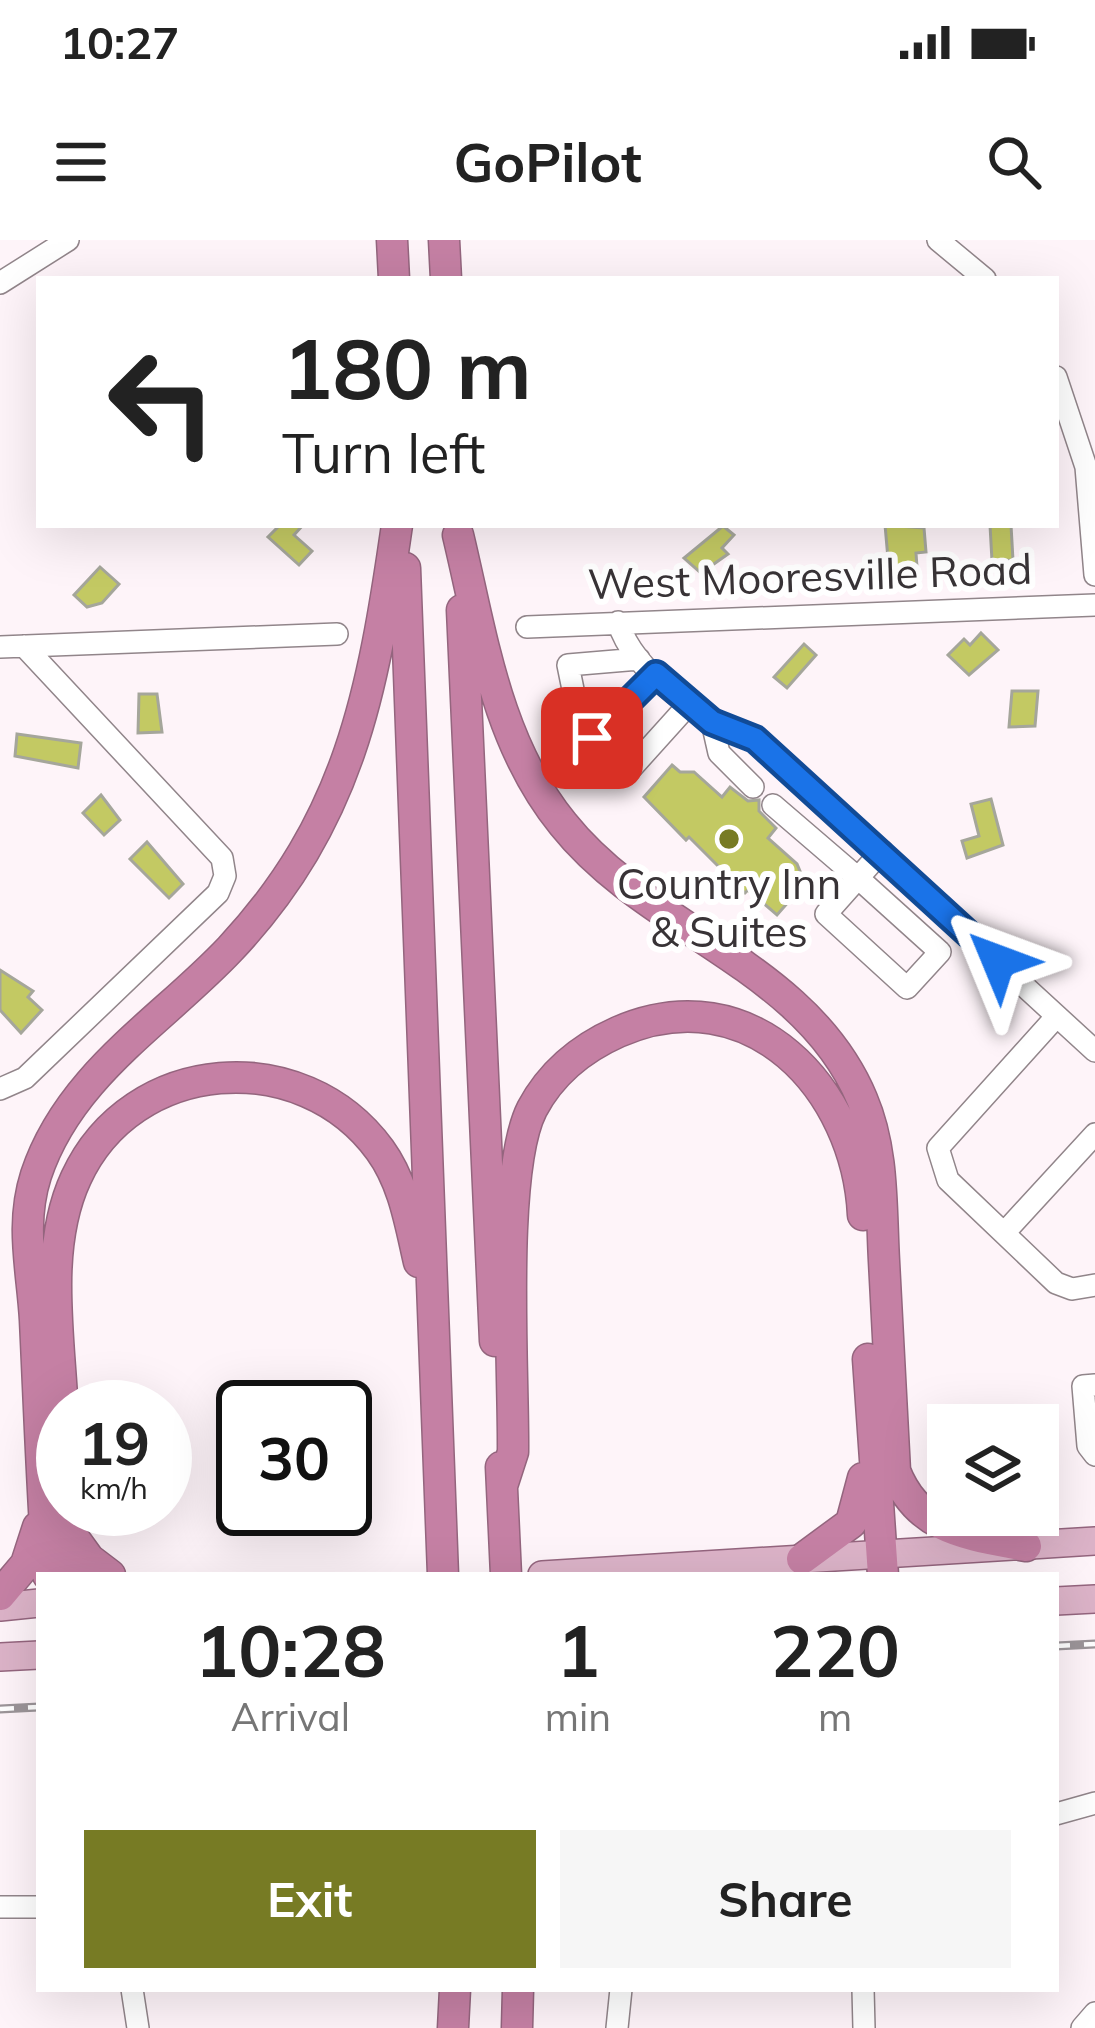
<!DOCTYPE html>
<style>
body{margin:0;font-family:Mulish,sans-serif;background:#f6f6f6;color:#222;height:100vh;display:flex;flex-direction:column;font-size:45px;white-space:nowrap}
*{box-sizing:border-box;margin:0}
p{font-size:39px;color:#767676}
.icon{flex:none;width:66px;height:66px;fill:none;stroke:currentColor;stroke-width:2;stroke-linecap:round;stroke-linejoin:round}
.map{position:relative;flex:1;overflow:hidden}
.side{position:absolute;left:36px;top:1332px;width:1023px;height:420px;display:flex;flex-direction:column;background:#fff;border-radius:0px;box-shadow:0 12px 48px #0002}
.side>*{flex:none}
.banner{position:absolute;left:36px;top:36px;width:1023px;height:252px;border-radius:0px;box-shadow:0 12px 48px #0002;background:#fff;color:#222;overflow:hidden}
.controls{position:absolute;left:927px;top:1164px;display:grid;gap:24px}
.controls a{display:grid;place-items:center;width:132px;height:132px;border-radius:0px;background:#fff;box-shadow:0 12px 48px #0002;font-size:60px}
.speed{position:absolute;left:36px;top:1140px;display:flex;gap:24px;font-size:60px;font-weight:700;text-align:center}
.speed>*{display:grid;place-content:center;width:156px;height:156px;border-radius:50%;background:#fff;box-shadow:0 12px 48px #0002;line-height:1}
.speed small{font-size:30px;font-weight:400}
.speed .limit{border:6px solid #111;border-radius:18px;background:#fff;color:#111}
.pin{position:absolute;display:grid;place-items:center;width:102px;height:102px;color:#fff;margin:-51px;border-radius:24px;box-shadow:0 6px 18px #0006}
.me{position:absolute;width:132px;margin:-66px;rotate:314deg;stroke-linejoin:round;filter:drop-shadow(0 0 9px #0008)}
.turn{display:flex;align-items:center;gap:42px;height:252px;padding:0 48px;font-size:54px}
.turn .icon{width:156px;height:156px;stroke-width:2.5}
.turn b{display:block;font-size:84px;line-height:102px}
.eta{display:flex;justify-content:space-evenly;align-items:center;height:204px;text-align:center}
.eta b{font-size:72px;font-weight:700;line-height:84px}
.action{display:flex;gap:24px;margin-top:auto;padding:24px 48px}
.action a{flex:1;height:138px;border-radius:0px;background:#777b24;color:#fff;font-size:48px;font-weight:700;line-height:138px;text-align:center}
.action a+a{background:#f6f6f6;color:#222}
.status{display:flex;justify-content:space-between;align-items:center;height:84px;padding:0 60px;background:#fff;direction:ltr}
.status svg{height:33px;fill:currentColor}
header{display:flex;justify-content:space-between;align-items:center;height:156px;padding:0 48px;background:#fff;font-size:54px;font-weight:700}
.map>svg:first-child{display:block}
.building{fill:#c3c963;stroke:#a5a69b;stroke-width:3}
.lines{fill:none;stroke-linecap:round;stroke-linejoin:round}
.minor-casing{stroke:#91858a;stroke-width:24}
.major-casing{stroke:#94657e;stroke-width:30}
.highway-casing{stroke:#94657e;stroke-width:33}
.minor{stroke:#fff;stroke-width:21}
.major{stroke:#dcb3c8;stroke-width:27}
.highway{stroke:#c580a4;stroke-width:30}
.rail-casing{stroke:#9c9599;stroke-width:9}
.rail{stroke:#fff;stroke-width:4.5;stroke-dasharray:14;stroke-linecap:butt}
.route-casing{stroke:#114b97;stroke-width:30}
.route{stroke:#1a73e8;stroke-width:21}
.poi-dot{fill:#777b24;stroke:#fff;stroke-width:4.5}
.labels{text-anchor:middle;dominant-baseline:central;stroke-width:12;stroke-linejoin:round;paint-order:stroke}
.street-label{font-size:42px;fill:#383336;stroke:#fff}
.poi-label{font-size:42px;fill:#383336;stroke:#fff}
</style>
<div class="status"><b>10:27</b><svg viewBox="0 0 49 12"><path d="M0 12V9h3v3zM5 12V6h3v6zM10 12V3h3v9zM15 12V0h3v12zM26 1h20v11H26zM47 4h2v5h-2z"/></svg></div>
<header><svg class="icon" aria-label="menu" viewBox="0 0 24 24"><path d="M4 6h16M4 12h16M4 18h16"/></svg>GoPilot<svg class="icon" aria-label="search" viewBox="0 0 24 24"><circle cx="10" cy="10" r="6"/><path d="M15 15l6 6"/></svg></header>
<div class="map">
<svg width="1095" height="1788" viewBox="0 0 1095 1788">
<rect width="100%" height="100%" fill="#fef4f9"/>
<path class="building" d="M280,285h23l-9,10 18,16 -13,14 -31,-28z
M885,285l39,3 2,24 -10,1 1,14 -28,3z
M990,285h21l2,35 -21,1z
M723,286l11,9 -12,13 6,6 -27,19 -17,-15z
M100,327l19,17 -17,19 -15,4 -13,-12z
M981,393l17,17 -29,25 -21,-20 16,-16 6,6z
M804,404l12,11 -29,33 -13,-11z
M1012,451h26l-3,35 -26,1z
M139,454h18l5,38 -24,1z
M17,494l64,9 -3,25 -63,-12z
M672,525l8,7h14l28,25 8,-10 18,14 11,-1v11l17,17 -8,10 29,26 8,19 -28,32 -29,-25 -3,3 -56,-56 -3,3 -42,-43z
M101,555l19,25 -16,15 -21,-22z
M991,559l12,46 -36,13 -5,-17 17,-5 -8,-32z
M147,602l36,42 -14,14 -39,-39z
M0,730l33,21 -5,6 14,13 -21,23 -21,-23z"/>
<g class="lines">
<g class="minor-casing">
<path id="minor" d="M938,0l47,39
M0,43l68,-43
M1056,137l30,90 9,108
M618,382c17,54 86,97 137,117l340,312
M527,387l568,-22
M0,407l337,-13
M639,419l-71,6 10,49 37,60h11l64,-71
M712,482l7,31 34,34
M593,498l63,-64
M773,565l85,73 -32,36 81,74 33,-36 -82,-74 24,-27
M1056,777l-118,131 10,32 108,103 16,6 23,-4
M0,849l25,-11 193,-185 7,-17 -3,-18 -198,-212
M1004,993l91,-99
M1095,1145l-12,1 5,60 7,9
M1056,1574l39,-11
M0,1667h39
M132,1749l6,39
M863,1749l1,39
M617,1788l4,-39
M1082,1788l13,-15"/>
</g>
<g class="major-casing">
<path id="major" d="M542,1335l553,-34
M1056,1361l39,-2
M0,1367l39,-4
M0,1417l39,-2"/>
</g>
<g class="highway-casing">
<path id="highway" d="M392,0l2,39
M444,0l2,39
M458,295c24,100 38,207 105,289 86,108 243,141 299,275 22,51 19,108 22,162 4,70 7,140 11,210 23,60 74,64 131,75
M405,328l38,1007
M462,370l33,731
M868,1119l15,216
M63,1175c-3,-76 -20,-166 13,-237 56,-122 226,-135 304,-28 24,33 30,73 39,112
M501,1227l5,108
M502,1246l11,-34c1,-79 -13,-280 19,-343 19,-36 50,-61 86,-77 133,-58 239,57 245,183
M67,1269l3,66
M68,1290l21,29 21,16
M802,1319l49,-36 12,-45
M48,1335c-6,-85 -9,-170 -13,-255 -3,-51 -15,-95 1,-145 33,-100 125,-153 194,-226 120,-128 143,-257 167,-424
M0,1355l26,-31 12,-37
M453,1788l2,-39
M517,1788l1,-39"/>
</g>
<use href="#minor" class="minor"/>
<use href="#major" class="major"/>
<use href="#highway" class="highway"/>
<g class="rail-casing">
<path id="rail" d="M1056,1406l39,-2
M0,1469l39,-2"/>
</g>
<use href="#rail" class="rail"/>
</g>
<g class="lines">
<g class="route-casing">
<path id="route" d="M592,498l64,-64 56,48 43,17 243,222"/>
</g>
<use href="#route" class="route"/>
</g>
<circle class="poi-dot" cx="729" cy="599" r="12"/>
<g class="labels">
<g class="street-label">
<text transform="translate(810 336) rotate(-2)">West Mooresville Road</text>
</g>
<g class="poi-label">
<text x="729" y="643">Country Inn<tspan x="729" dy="48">&amp; Suites</tspan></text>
</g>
</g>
</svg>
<div class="controls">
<a><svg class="icon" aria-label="layers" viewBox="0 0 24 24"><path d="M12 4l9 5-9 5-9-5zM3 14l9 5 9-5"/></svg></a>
</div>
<div class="speed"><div>19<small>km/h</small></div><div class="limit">30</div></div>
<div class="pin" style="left:592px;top:498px;background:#d93025"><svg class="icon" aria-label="arrive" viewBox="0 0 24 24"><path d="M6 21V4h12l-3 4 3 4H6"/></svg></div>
<svg class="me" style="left:998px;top:721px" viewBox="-20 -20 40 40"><path d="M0-17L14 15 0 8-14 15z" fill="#1a73e8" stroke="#fff" stroke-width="4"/></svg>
<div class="banner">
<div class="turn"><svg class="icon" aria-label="left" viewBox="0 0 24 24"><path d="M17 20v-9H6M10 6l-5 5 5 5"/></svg><div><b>180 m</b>Turn left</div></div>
</div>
<section class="side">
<div class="eta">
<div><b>10:28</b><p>Arrival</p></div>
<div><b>1</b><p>min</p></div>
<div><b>220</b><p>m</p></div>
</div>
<div class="action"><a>Exit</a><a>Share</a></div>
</section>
</div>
